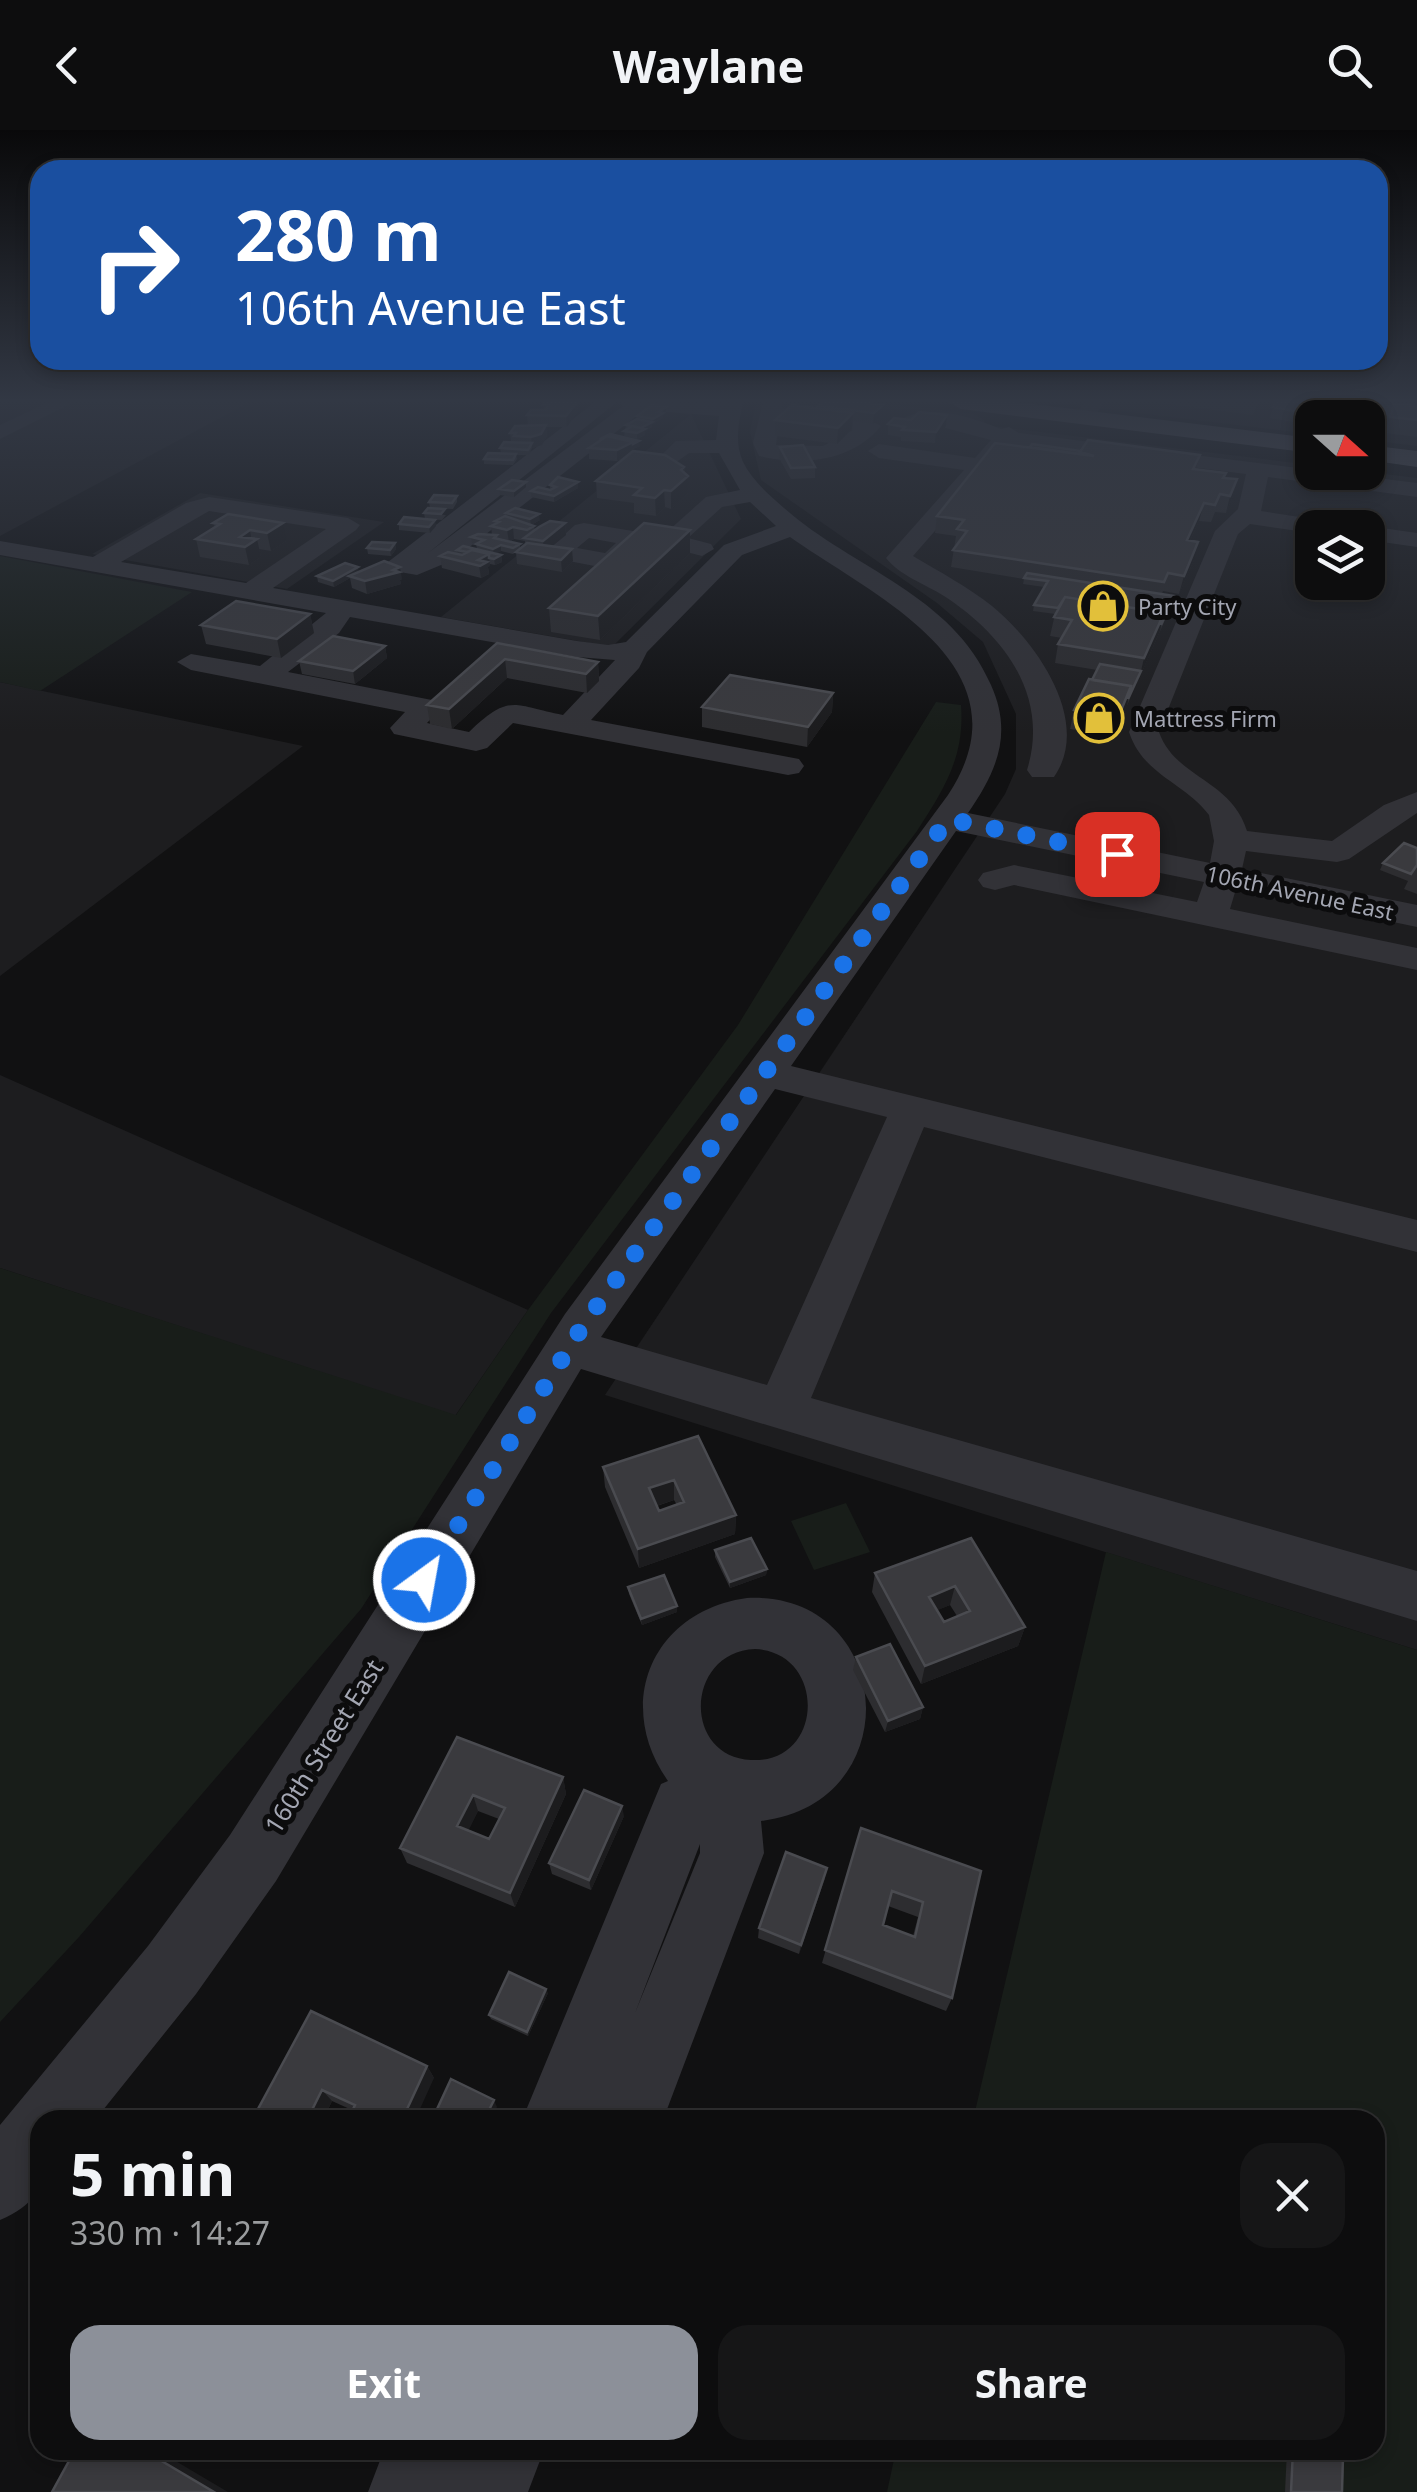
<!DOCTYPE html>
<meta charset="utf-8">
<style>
body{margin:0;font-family:"Noto Sans",sans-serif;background:#161617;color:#f1f3f6;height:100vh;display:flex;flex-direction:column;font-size:38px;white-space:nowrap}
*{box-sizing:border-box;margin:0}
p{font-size:32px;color:#9a9c9e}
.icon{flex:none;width:55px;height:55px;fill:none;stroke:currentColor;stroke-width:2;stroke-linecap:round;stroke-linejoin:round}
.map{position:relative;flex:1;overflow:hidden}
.sheet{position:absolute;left:30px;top:1980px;width:1355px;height:350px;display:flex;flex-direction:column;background:#0d0d0e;border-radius:30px;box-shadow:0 5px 15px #0003,0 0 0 2px #2d2d2e}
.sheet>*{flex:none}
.banner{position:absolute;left:30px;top:30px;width:1358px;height:210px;border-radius:30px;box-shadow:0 5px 15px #0003,0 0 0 2px #2d2d2e;background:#1a4fa0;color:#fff;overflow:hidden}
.needle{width:65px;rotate:111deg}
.controls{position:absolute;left:1295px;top:270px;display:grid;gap:20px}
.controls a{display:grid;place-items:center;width:90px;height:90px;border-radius:20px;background:#0d0d0e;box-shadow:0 5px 15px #0003,0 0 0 2px #2d2d2e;font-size:50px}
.pin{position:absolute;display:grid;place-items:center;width:85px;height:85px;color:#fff;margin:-42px;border-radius:20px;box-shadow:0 5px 15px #0006}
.me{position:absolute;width:110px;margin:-55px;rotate:32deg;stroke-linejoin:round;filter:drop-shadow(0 0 8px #0008)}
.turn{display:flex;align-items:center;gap:35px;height:210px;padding:0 40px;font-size:45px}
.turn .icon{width:130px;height:130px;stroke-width:2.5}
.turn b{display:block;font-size:70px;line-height:85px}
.round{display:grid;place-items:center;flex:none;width:105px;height:105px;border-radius:30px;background:#161617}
.head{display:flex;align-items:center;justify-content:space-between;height:170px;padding:0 40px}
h1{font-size:60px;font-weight:700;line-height:75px}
.button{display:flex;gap:20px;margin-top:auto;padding:20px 40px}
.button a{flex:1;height:115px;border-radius:30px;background:#8c9099;color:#fff;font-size:40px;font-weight:700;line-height:115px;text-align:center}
.button a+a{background:#161617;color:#f1f3f6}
header{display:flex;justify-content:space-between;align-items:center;height:130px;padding:0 40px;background:#0d0d0e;font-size:45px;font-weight:700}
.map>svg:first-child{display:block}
.built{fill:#1d1d1f;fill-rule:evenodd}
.green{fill:#181d19}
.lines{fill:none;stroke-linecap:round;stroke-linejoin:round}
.minor{fill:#323237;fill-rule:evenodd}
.major{fill:#4f4f56;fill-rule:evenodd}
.wall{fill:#2d2d30;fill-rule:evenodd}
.shaded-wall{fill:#1c1c1e}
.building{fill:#3a3a3e;stroke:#4a4b50;stroke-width:2.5;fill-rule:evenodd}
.route{stroke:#1a73e8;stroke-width:18;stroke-dasharray:0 32.4}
.labels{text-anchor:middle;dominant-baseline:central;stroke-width:10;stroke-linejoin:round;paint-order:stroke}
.far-poi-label{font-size:22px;fill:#a3a6b2;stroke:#0c0c0d;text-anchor:start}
.far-street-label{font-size:22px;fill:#a3a6b2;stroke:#0c0c0d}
.street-label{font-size:25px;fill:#a3a6b2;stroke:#0c0c0d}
</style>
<header><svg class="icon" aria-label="back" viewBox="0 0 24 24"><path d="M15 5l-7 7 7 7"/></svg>Waylane<svg class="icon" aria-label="search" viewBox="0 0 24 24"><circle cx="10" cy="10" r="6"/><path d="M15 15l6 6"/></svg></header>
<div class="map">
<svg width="1417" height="2362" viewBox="0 0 1417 2362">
<rect width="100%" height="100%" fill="#111112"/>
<path class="built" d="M0,272h250l-250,134z
M613,272h89l-11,12 50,105 -129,128 -171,-30 249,-202z
M756,272h118l99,12 11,6v5l328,40v7h56l49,6v1172l-812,-255 400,-601 11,-25v-55l-33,-72 -46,-39 -176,-123 -11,-48zM1312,398h56v54h-56z
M1047,272h370v44l-49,-6v-22h-56v16z
M200,363l184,29 -97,67 -195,-35z
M0,552l303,64 -303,230z
M0,945l528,235 -73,106 -455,-148z"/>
<path class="green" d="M0,426l192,36 -152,99 -40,-9z
M936,572l25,3c4,52 -17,84 -44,126l-366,482 -190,296 -282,328 -79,85v-754l456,147 72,-105 210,-285z
M846,1373l24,49 -56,18 -23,-49z
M1106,1422l311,98v842h-530l9,-42h479v-330h-402z"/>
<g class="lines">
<path class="minor" d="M49,272h25l-74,37v-14z
M595,272h22l-189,151 195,-147 -3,-4h123c-4,20 -9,39 0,60 9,18 25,32 41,46 69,61 168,86 207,177 22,49 6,86 -23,128l242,50 4,-22 -5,-26c-25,-33 -66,-40 -80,-83l86,-201 23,-22 8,-35 -235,-30 -98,112c27,16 55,31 79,50 43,35 101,115 62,171h-22l-5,-7c23,-74 -23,-135 -83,-174 -19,-12 -45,-21 -58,-38l78,-88 -85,-12 -11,-7 11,-7 96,14 16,-18 -57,-15 -18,2 -17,9 -11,-6c28,-32 80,-14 113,-1l8,-2 10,6 398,50v14l-149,-20 -7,34 65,10 12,7h-26v5l-62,-9 -12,10 -79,198c16,46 72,47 88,99l85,10 52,-36 33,-13v21l-68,46 -12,3 -91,-11 -4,18 175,36v22l-181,-38 -6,20 187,39v22l-403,-85 -19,5 -12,-3 -5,-7 5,-7 31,-8 183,37 7,-20 -248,-51 -165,235 626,154v32l-493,-125 -113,271 606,173v50l-836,-252 -305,512 -80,113 -101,126h-55c0,50 13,78 -40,100v-95l148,-179 82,-111 335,-521 383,-519c85,-129 -73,-198 -158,-258l-48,18 -95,97 -8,16 -48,52 208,39 5,7 -5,7 -11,2 -275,-52 -26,25 -11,3 -82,-17 -4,-6 15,-16 -214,-42 -14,-8 14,-8 69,12 66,-53 -326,-58v-14l93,16 93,-54 23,-6 139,21 12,7 -4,5 -83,58 304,53 31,4 18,-3 98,-97 52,-19 -26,-24 -28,5 -34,31 23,6 3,5 -12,7 -35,-9h-26l-22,19 -9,3 -62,-12 -3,-5 30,-27 9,-2 61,10 22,-1 39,-35 34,-7 -21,-37h-30l-28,20 -11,-7 26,-25 40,-1 3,-24 -75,-6 -191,150 -36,15 -23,-4 -6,-9zM209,381l117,18 -80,54 -125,-21zM589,408l27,5 -11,10 -28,-5zM350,487l227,40 38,3 -52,55c-51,-10 -53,-22 -94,17l-42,-9 15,-16 -5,-6 -149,-29 51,-39zM775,959l112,28 -120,268 -166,-48z
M763,272h20l-1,6 88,12 11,6c-29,36 -79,40 -122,30l-6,-13zM779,290l74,10 -30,16 -47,-1z
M1084,272h20l-12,19 -7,2 -10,-6z
M1299,272h62l56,6v12l-108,-12z
M1368,396l49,7v14l-49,-7v-12h-7z
M747,1468c148,-7 164,205 14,223l3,32 -101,267h-141l139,-336 7,-3c-55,-78 -15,-170 79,-183zM755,1519c72,3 70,115 -4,111 -69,-3 -66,-108 4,-111zM700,1714v9l-65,160z
M384,2320h160l-16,42h-160z"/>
<path class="major" d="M949,272h66l297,36v15l-351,-44z
M1368,315l49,6v16l-49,-7z"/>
</g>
<path class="wall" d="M578,272v9l-11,16h-21l1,9 -5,9 -10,3 -3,7h-13l1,4 -4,6 -29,-1v-5l17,-6 -1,-5 11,-6 -1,-9 18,-7 -1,-11 17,-5 -1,-5z
M676,272h22l-5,4z
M1153,272h105l-5,13z
M1394,274l23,2v31l-32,-4z
M883,275l-1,10 -9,9 -20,-3 -1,8 -15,15 -62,-8v-16l43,-11 1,-3z
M1273,277l70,11h-31v7l-42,-7z
M666,283l-3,2v3l-11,6v3l-7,4v4l-8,4 -13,-3 2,-11 11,-6v-3z
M911,290l35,6 -11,17 -34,-2v-4l-13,-2v-11z
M600,309l40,7 -7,3v2l51,16 4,26 -17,16 -6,-2 -9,9 -22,-3v-10l-37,-5 -1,-17 30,-24 -9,4 -28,-2v-11l11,-7z
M780,317l35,20v11l-24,1 -12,-21z
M1030,317l170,8 -4,14 30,4 -1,5 12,1 -4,17 -7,17 -11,-1 -4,10 -12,-1 -9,20 4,19 -15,34 -16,-3 -1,3 11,8 -60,135 -43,-8 4,-19 23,-40 -42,-7 3,-19 4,-6 -12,-2 5,-22 -22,-3 1,-6 10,-18 -21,-3 1,-5 -73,-12 5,-31 -21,-3 2,-17z
M526,352v5l-12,10 -14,-2 -1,-6z
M550,355l28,3 -24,14 -23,-5v-6l19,-1z
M457,366v6l-4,7 -23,-1 -1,-6z
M424,383l22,2 -4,5 -17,-1z
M506,383l34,7 -9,5 3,1 1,4 30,-7 1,12 -14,11 21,15 -11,11 -45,-8 -1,-12 -3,2 -12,-3 -6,3 6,1 1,7 -7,3 -5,-1 -2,3 1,7 -8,4 -39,-10 -2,-12 17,-2v-4l20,-1 -1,-5 -4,-1 -1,-6 21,-2 -1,-9 5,-3 -1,-2 11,-5zM514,409l11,2v3l-5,4v-4l-11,-2z
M228,384l58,27 -15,10 -12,-2 2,8 -12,8 -49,-8 -4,-18 19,-11 -2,-5z
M399,394l37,2 -6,7 -31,-3z
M395,413l1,6 -5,7 -23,-2 -1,-6z
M690,423l-90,87 -49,-8 -2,-24z
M358,442l44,7 -2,1 1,4 -34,10 -15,-6 -2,-10 -16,9 -16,-5 -1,-6z
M310,484l4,19 -33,25 -75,-14 -5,-19z
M497,513l101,19 1,19 -12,12 -80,-15 -55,51 -22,-5 -3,-19z
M385,516l2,12 -32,26 -53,-10 -3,-13z
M833,563l-1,19 -25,35 -105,-20v-20z
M1417,718v46l-13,-5 4,-8 -28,-11 3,-7z
M698,1306l38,79 -1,19 -96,34 -34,-81 -2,-20zM674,1370l3,5 -18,6 -2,-5z
M971,1408l54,89 -7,19 -97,38 -49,-92 3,-19zM950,1475l7,11 -13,6 -7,-12z
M715,1420l52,19 -1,6 -36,13 -15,-31z
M628,1457l49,25 -35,13 -13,-31z
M856,1527l67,50 -3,12 -35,13 -32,-62z
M457,1607l106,40 3,17 -51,113 -108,-44 -7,-15zM478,1681l21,8 -10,20 -21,-9z
M624,1686l-33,74 -39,-16 -3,-11z
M861,1698l120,43 -29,127 -6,13 -124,-48zM888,1776l30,11 -5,19 -30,-11z
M825,1748l-26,76 -41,-16 1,-10z
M548,1863l-20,43 -37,-17 -2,-4z
M311,1881l116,55 7,12 -82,32 -20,-9 -9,19z
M1287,2320h41l14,42h-57z"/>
<path class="shaded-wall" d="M578,272v9l-11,16 -1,-11z
M883,275l-1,10 -9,9 1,-11z
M666,277v6l-3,2v3l-10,6v-5l5,-7z
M1345,281l-2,7h-15v-1z
M853,283l-1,16 -15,15 1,-16z
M947,285l-1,11 -11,17 1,-11z
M652,292v5l-7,4v4l-8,4v-6l4,-5z
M546,295l1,11 -5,9 -10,3 -1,-11z
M639,311l1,5 -7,3v4l-16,8v-11l16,-8z
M684,337v13l4,-4v17l-17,16v-18l10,-21z
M1237,349l-4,17 -7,17 4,-17z
M526,352v5l-12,10v-6z
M578,352v6l-24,14v-6z
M664,360l1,17 -9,9 -1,-18z
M1204,373l-5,18 -17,37 5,-18z
M539,384l1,6 -9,5 -1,-6z
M435,390l1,6 -6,7 -1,-6z
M283,393l3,18 -15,10 -4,-18z
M565,393l1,12 -22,18 -1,-12z
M513,397l1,12 -5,3 -2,-12z
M250,400l2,12 5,-3 4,18 -12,8 -4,-18 -5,-10z
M690,400v23l-90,87 -2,-24z
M1198,412l-4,18 -15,34 5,-18z
M395,413l1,6 -5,7 -1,-6z
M501,415v6l-7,4 -1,-6z
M572,419l1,12 -11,11 -1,-12z
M489,424l1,12 -2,1 1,7 -8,4 -3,-18z
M501,425l1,7 -7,3 -1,-6z
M358,437l1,7 -10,2 1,2 -16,9 -1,-6z
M400,437l2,12 -2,1 1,4 -34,10 -2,-13z
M1164,483l-4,18 -33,75 14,-35 3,-13z
M310,484l4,19 -33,25 -4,-19z
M385,516l2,12 -32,26 -2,-13z
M505,529l2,19 -55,51 -3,-20z
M598,532l1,19 -12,12 -1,-19z
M1131,556l-4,20 -14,31 5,-19z
M833,563l-1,19 -25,35 1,-20z
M674,1350v20l-24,8 -1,-20z
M736,1385l-1,19 -96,34 -1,-19z
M767,1439l-1,6 -36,13v-6z
M955,1456l-5,19 -26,11 5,-19z
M677,1476v6l-35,13 -1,-6z
M1025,1497l-7,19 -97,38 4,-18z
M923,1577l-3,12 -35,13 3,-11z
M563,1647l3,17 -51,113 -5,-14z
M473,1665l5,16 -15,31 -6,-16z
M622,1676l2,10 -33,74 -2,-10z
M827,1738l-2,10 -26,76 2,-9z
M546,1859l2,4 -20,43 -1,-4z
M427,1936l7,12 -19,42h-13z
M322,1960l10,11 -9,19h-16z
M494,1970l3,7 -6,13h-7z
M143,2320h14l71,42h-14z"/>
<path class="building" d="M545,272h32l-11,14 -39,-1 4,-5h15l3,-5h-6z
M824,272h35l24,3 -9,8 -55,-7z
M1275,272l68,1 -2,7 4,1 -17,6 -55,-10z
M1394,274l23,2v14l-27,-3z
M652,275l14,2 -8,5 5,1 -10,6 -16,-3z
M792,275l61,8 -15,15 -63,-8z
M919,282l28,3 -11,17 -34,-2 3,-3 -17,-3 6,-6 17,2z
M637,289l15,3 -11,6 -15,-3z
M546,295l-5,9 -10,3 -17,-1 2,-3h-6l5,-7z
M632,296l13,3 -8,4 -13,-2z
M610,304l29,7 -6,3v-2l-26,-6 -5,3h-2z
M607,306l26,6 -16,8 -28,-2z
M1088,310l112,15 -7,14 33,4 -3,5 14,1 -7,17 -10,-2 -5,11 -11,-2 -17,37 11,2 -14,34 -16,-3 -4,9 -211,-32 14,-19 -10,-2 7,-9 -27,-4 58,-73 99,13 -14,-4z
M504,312l28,1 -4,7 -28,-2z
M1032,314l49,7 -1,3 -50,-7z
M803,315l12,22 -24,1 -11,-21z
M633,321l32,4 19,12 -3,3 7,6 -17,15 -7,-1 -9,8 -21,-3 8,-7 -46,-7z
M488,323l28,1 -3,6 -29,-1z
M558,347l20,5 -24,14 -23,-5 7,-4 12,3 6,-3 -6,-2z
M512,350l14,2 -12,9 -15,-2z
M434,365l23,1 -5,7 -23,-1z
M428,378l17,1 -4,5 -17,-1z
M515,378l24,6 -9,5 -24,-6z
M228,384l55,9 -16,10 -17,-3 -10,7 17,2 -12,8 -49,-8 24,-15 -7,-1z
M505,386l29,10 -7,4 -14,-3 -6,3 -16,-4 8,-4 -4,-1z
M404,387l31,3 -6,7 -30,-3z
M550,391l15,2 -22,18 -19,-3 15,-11z
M644,393l46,7 -92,86 -49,-8z
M478,404l19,1 -3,3 26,6 -7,4 -12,-3 -8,4 -17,-5 8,-4 -13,-3z
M372,412l23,1 -5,7 -23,-2z
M527,413l45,6 -11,11 -45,-8z
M463,416l38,9 -7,4 -5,-1v-4l-17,-4 -5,2 -10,-2z
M472,420l17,4 -11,6 9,2 -7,4 -40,-10 8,-4 14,3z
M384,431l16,6 -7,3 6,2 -34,9 -16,-5z
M345,433l13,4 -25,14 -16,-5z
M1027,443l147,23 -13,29 3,-12 -99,-16 -7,11 -24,-3 14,-24 -24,-3z
M1065,467l99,16 -20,45 -86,-14 14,-24 -18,-3z
M236,471l74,13 -33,25 -76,-14z
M333,506l52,10 -32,25 -54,-10z
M497,513l101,19 -12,12 -81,-15 -56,50 -22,-4z
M1100,534l41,7 -13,28 3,-13 -39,-6z
M730,545l103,18 -25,34 -106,-20z
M1089,549l42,7 -13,32 -44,-8z
M1404,713l13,5v17l-6,9 -28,-11z
M698,1306l38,79 -98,34 -35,-82zM674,1350l10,22 -25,9 -10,-23z
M751,1408l16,31 -37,13 -15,-32z
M971,1408l54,89 -100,39 -50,-93zM955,1456l15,25 -26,11 -15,-25z
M664,1445l13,31 -36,13 -13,-32z
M890,1514l33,63 -35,14 -32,-64z
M457,1607l106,40 -53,116 -110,-45zM473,1665l32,13 -16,31 -32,-13z
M584,1660l38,16 -33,74 -40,-17z
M861,1698l120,43 -29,127 -127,-48zM892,1761l31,11 -8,35 -32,-12z
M786,1722l41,16 -26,77 -42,-17z
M509,1842l37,17 -19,43 -38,-17z
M311,1881l116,55 -25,54h-54l7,-15 -33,-15 -15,30h-55z
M451,1949l43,21 -10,20h-52z
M75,2320h68l71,42h-162z
M1293,2320h35l15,6 -1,36h-51z"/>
<linearGradient id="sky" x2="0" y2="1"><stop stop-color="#09090a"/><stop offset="0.45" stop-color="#323844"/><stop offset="1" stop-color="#323844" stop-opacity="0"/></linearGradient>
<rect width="1417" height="602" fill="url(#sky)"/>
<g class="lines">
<path class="route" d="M424,1450l158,-253 366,-508 169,35"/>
</g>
<defs>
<g id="shop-ring" transform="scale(2.5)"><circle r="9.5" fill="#0c0c0d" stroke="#e2c03a" stroke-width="1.5"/><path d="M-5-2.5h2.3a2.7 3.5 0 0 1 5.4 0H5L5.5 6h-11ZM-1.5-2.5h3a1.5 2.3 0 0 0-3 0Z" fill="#e2c03a"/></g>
</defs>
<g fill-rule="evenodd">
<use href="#shop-ring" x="1103" y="476"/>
<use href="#shop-ring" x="1099" y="588"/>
</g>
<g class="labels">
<g class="far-poi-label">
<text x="1138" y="476">Party City</text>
<text x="1134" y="588">Mattress Firm</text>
</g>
<g class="far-street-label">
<text transform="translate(1300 762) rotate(12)">106th Avenue East</text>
</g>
<g class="street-label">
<text transform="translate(323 1616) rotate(-58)">160th Street East</text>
</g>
</g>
</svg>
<div class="controls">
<a><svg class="needle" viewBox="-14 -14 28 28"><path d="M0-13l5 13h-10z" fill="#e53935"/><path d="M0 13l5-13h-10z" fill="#9a9c9e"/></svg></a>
<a><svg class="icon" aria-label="layers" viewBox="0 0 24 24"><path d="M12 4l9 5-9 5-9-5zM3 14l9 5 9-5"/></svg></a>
</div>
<div class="pin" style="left:1117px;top:724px;background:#d93025"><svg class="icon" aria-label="arrive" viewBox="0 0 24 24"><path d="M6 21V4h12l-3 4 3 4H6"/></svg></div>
<svg class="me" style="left:424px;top:1450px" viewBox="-20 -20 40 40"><circle r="17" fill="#1a73e8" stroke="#fff" stroke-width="3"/><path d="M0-11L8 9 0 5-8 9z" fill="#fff"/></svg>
<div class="banner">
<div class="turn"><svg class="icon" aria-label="right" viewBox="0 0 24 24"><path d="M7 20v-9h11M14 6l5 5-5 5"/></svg><div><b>280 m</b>106th Avenue East</div></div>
</div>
<section class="sheet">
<div class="head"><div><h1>5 min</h1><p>330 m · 14:27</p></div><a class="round"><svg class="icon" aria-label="close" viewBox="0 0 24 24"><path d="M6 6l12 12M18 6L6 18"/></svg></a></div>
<div class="button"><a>Exit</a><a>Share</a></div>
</section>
</div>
